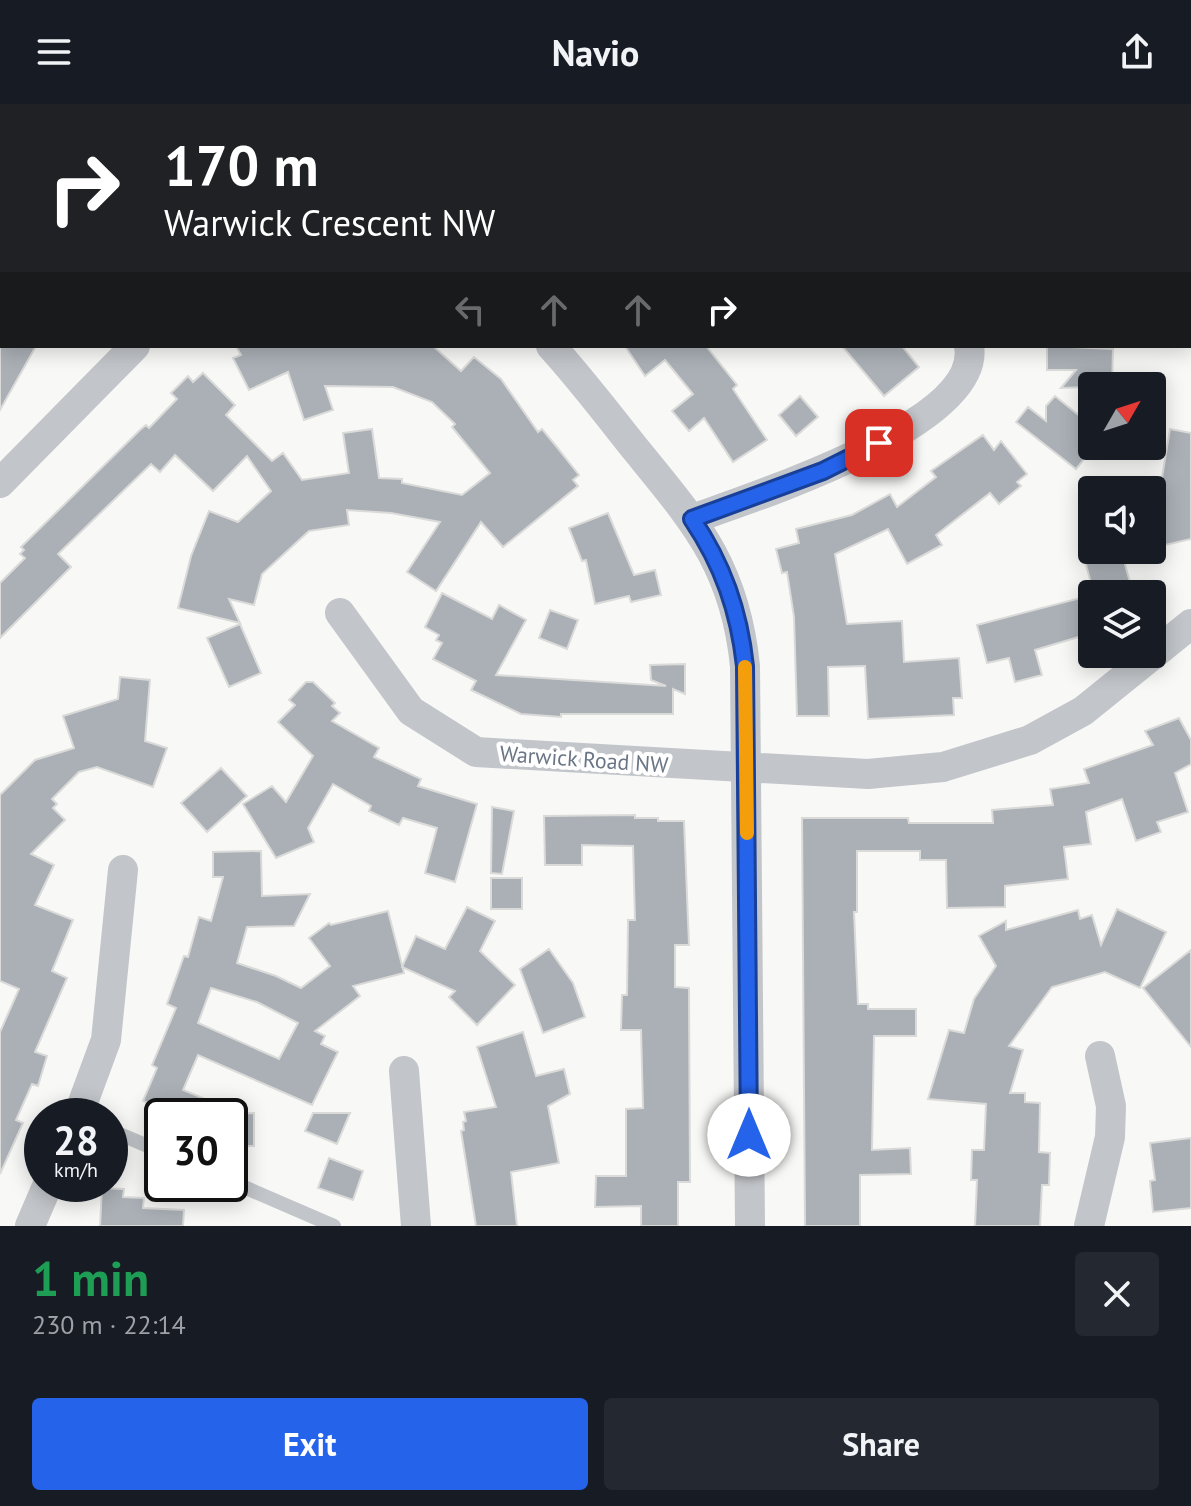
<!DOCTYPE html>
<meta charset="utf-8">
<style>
body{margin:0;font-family:"PT Sans",sans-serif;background:#242831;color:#f1f3f6;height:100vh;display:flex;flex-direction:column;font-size:30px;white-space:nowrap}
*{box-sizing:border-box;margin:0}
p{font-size:26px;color:#9ea1a6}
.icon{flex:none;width:44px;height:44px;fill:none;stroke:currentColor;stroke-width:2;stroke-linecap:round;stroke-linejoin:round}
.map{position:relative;height:1122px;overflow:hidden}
.drawer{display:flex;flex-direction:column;background:#171b24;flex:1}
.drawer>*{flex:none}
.hud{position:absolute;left:0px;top:0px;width:1192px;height:244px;box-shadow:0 4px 20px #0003;background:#202124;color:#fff;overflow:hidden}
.needle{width:52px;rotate:51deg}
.controls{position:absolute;left:1078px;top:268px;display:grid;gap:16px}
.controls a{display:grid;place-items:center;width:88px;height:88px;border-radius:8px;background:#171b24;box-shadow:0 4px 20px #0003;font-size:40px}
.speed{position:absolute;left:24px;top:994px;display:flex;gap:16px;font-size:40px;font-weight:700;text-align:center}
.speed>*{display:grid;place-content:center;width:104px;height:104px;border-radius:50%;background:#171b24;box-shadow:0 4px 20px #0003;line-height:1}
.speed small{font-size:20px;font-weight:400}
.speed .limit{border:4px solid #111;border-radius:12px;background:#fff;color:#111}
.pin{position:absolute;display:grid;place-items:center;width:68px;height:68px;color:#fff;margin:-34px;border-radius:16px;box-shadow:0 4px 12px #0006}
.me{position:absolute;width:88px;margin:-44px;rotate:0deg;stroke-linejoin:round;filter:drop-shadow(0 0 6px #0008)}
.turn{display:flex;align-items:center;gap:28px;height:168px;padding:0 32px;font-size:36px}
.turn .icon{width:104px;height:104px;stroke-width:2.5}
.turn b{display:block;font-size:56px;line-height:68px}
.lanes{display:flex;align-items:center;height:76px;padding:0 32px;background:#0003;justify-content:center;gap:40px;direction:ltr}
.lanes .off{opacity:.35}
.round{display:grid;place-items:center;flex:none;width:84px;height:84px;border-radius:8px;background:#242831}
.summary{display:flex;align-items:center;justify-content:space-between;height:136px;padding:0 32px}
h1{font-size:48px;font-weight:800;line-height:60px;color:#1e9e55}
.primary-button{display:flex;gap:16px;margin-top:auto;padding:16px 32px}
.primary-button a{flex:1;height:92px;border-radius:8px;background:#2563eb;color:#fff;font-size:32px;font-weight:800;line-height:92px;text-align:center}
.primary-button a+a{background:#242831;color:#f1f3f6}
header{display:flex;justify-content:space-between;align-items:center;height:104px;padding:0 32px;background:#171b24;font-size:36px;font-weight:800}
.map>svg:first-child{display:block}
.building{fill:#aab0b6;stroke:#dadad9;stroke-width:2;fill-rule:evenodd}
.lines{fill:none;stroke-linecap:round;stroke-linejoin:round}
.secondary-casing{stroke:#b5b9be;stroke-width:46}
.lane{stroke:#c2c5c9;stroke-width:14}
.street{stroke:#c2c5c9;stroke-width:30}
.secondary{stroke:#fff;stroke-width:42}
.route-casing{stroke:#184099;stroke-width:20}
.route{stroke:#2563eb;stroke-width:14}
.slow{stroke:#f59e0b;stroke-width:14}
.labels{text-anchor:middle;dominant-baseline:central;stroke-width:8;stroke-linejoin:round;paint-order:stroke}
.street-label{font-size:22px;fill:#6a7685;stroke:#fff}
</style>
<header><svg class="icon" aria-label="menu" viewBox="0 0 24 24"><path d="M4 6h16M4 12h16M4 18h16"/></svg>Navio<svg class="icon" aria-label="share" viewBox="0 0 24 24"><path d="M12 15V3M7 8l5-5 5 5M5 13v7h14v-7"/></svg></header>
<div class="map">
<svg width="1191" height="1122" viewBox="0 0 1191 1122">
<rect width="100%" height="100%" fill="#f8f8f6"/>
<path class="building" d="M0,242h36l-36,64z
M236,242h197l28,25 13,-14 27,22 37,53 4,-3 14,17 23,29 -6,5 5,6 -75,61 -22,-25 -45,69 -29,-19 33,-50 -49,-9 -44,-3 2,15 -40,6 -47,43 -8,31 -25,-6 11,24 -62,-15 13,-52 18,-45 29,11 33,-31 -24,-35 -34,35 -38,-36 -15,17 -9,-8 -93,90 13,13 -71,71v-55l25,-25 -5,-4 4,-4 -3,-3 119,-117 6,-5 3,3 28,-29 -6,-6 17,-17 5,6 10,-9 32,32 -9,10 46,46 11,-8 19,27 47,-7 -6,-40 29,-4 7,49 23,1v4l60,12 28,-22 -38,-46 3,-3 -23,-22 -39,-15 -68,-1 8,24 -29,10 -16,-48 -39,18 -16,-32 8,-3z
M625,242h81l31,39 -4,4 34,51 -34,22 -29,-44 -15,13 -17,-20 21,-17 -28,-34 -20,16z
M842,242h60l17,21 -35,29z
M1047,242l66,3 -1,37 -51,2 15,-18h-29z
M800,292l18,21 -22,19 -17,-21z
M1055,292l37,30v23l-16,20 -60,-47 12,-15 18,14v-15z
M1170,325l21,4v106l-39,9v-51l7,-1z
M983,331l11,15 7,-9 26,33 -10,8 4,4 -22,18 -9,-11 -54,42 6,10 -35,19 -19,-35 -53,25 12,70 55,-3 2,41 55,-4 3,40h-9l1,17 -86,4 -3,-53 -37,1 1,49h-32l-3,-99 -7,-45 -5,1 -6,-24 23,-6 -3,-14 56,-14 38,-21 7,13 39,-30 -5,-6z
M608,409l26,62 21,-5 6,25 -30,7 -2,-6 -34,8 -9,-44 -4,1 -13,-33z
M1082,446h39l10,36 -37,8z
M442,489l50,26 7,-14 27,15 -30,55 170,11 -15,-6 -1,-15 35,-1v30l-12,-5v25h-112v3l-40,-3 -50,-24 5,-9 -43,-22 9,-16 -6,-3 3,-5 -14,-8z
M1092,491v38l-57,17 7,25 -27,7 -6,-24 -22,5 -10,-38z
M550,506l28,10 -11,29 -28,-11z
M240,520l21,49 -32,14 -22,-49z
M120,573l30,3 -5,61 22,7 -14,39 -56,-20 -18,5 -27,27 5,5 -4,4 12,12 -34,34 23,11 -19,40 38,15 -21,51 15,7 -32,74 12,4 -9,30 -6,-2 -16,36 7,3 -23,51v-142l19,-43 -19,-8v-186l35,-35 39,-12 -11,-32 55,-17z
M306,578h7l22,21 -3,3 8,7 -8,8 47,27 -5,9 47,22 -3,7 59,18 -22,78 -30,-9 12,-45 -34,-10 -4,7 -30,-14 2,-5 -38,-22 -25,44 6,14 -38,16 -33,-54 29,-18 14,16 27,-46 -35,-34 17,-17 -6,-5z
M1179,614l12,22v24l-16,9 13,39 -31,10 4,10 -25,9 -14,-42 -36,13 5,32 -27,3 4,32 -63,7v21l-58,1 -1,-48h-26v-9h-63v61h-3l4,92h10v5h48v27h-42l-2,114 38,-2 1,26 -51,1v51h-55l-3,-408h106l1,5h84l-1,-13 61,-5 -3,-16 39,-6 -5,-14 69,-24 -8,-14z
M221,664l26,28 -40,36 -26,-29z
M492,703l22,4 -12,63 -11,-1z
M635,711v3h23v3h26l5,124h-14v42l14,1 1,194h-12v44h-37v-20l-46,1 1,-31h30v-67l17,-1 -2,-78h-20l1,-35h5l1,-75h7l-2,-74 -51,-1v20h-37l-1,-49z
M261,747l1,45 48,-2 -16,32 -47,1 -10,36 39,13 25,12 29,-22 -21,-28 20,-15 2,2 57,-14 16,62 -51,13 7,10 -45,35 10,5 -4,8 17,8 -26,53 -114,-50 -15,35 22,9 -7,17h-20l-35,-15 14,-33 -5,-3 24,-57 -9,-4 17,-48 4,1 11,-40 12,4 12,-44h-10v-25zM211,884l46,14 41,21 -19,36 -81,-36z
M491,774h31v31h-31z
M467,803l28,14 -15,30 35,34 -38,40 -28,-28 6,-6 -53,-24 14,-31 29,13z
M1117,805l49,23 -26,56 -35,-16 -53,15 -43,59 14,4 -13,43h15v9l15,1 -1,49 11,1 -1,32h-7l-2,41h-65l2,-46h-6l1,-30h12l2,-46 -58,-5 21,-69 15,3 10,-34 22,-33 -17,-30 27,-15v9l72,-20 2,9 12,-4 9,30z
M549,845l24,34 12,34 -42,16 -23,-64z
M1191,846v97l-48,-59z
M523,928l13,44 28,-7 6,25 -22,12 11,57 -48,9 6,54h-41l-15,-95 3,-1 -1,-8 3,-1 -2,-9 32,-5 -19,-60z
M254,1009v33h-24v-32z
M313,1009h37l-13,31 -32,-13z
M1191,1034v70l-38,4 -3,-31 5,-1 -5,-37z
M329,1054l34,13 -10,29 -35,-12z
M102,1084l22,1 -1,8 21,1 -1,10 41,2 -1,16h-83z"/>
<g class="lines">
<g class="secondary-casing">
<path id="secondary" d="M1128,0l2,2
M1190,39l1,2"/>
</g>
<path class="lane" d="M110,1026l52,22
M230,1077l104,45"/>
<path class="street" d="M70,0l1,2
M780,0l2,2
M551,242c29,32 55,66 82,100 61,75 102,119 112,220l5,560
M0,379l135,-137
M692,415c59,-21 291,-95 277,-173
M340,509l71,98 65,41 392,22 75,-7 87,-27 53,-29 108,-87
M404,967l12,155
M78,1012l28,-76 17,-170
M30,1122l18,-42
M1089,1122l21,-89 1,-31 -11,-50"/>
<use href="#secondary" class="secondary"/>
</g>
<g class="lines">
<g class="route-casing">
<path id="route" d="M749,1031l-4,-469c-6,-55 -22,-101 -53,-147l131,-48 56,-28"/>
</g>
<use href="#route" class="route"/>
<path class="slow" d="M745,563l2,166"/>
</g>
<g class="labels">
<g class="street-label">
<text transform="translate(584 655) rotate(4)">Warwick Road NW</text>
</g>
</g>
</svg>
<div class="controls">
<a><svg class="needle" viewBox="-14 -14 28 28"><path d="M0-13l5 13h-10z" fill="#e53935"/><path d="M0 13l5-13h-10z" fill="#9ea1a6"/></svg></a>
<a><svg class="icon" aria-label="sound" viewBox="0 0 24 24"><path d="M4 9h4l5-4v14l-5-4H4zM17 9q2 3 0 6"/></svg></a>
<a><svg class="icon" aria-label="layers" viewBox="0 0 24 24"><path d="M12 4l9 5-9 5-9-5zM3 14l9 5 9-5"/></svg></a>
</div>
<div class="speed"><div>28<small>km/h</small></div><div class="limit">30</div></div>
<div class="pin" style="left:879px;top:339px;background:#d93025"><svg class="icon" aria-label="arrive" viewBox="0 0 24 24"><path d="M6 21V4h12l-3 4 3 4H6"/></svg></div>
<svg class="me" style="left:749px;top:1031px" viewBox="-20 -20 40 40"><circle r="19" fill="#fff"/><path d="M0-13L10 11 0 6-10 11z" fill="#2563eb"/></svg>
<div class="hud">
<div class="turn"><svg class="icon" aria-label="right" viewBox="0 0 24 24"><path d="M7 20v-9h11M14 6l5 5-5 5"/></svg><div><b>170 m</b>Warwick Crescent NW</div></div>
<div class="lanes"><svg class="icon off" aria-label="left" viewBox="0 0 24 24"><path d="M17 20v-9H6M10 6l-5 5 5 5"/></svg><svg class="icon off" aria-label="ahead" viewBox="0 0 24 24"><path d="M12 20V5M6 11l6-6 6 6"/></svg><svg class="icon off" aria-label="ahead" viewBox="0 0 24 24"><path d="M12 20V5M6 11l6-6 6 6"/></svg><svg class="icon" aria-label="right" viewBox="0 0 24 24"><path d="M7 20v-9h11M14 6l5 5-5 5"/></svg></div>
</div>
</div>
<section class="drawer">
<div class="summary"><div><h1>1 min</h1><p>230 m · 22:14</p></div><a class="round"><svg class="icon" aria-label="close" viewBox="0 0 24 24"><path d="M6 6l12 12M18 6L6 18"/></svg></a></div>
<div class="primary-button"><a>Exit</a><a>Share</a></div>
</section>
